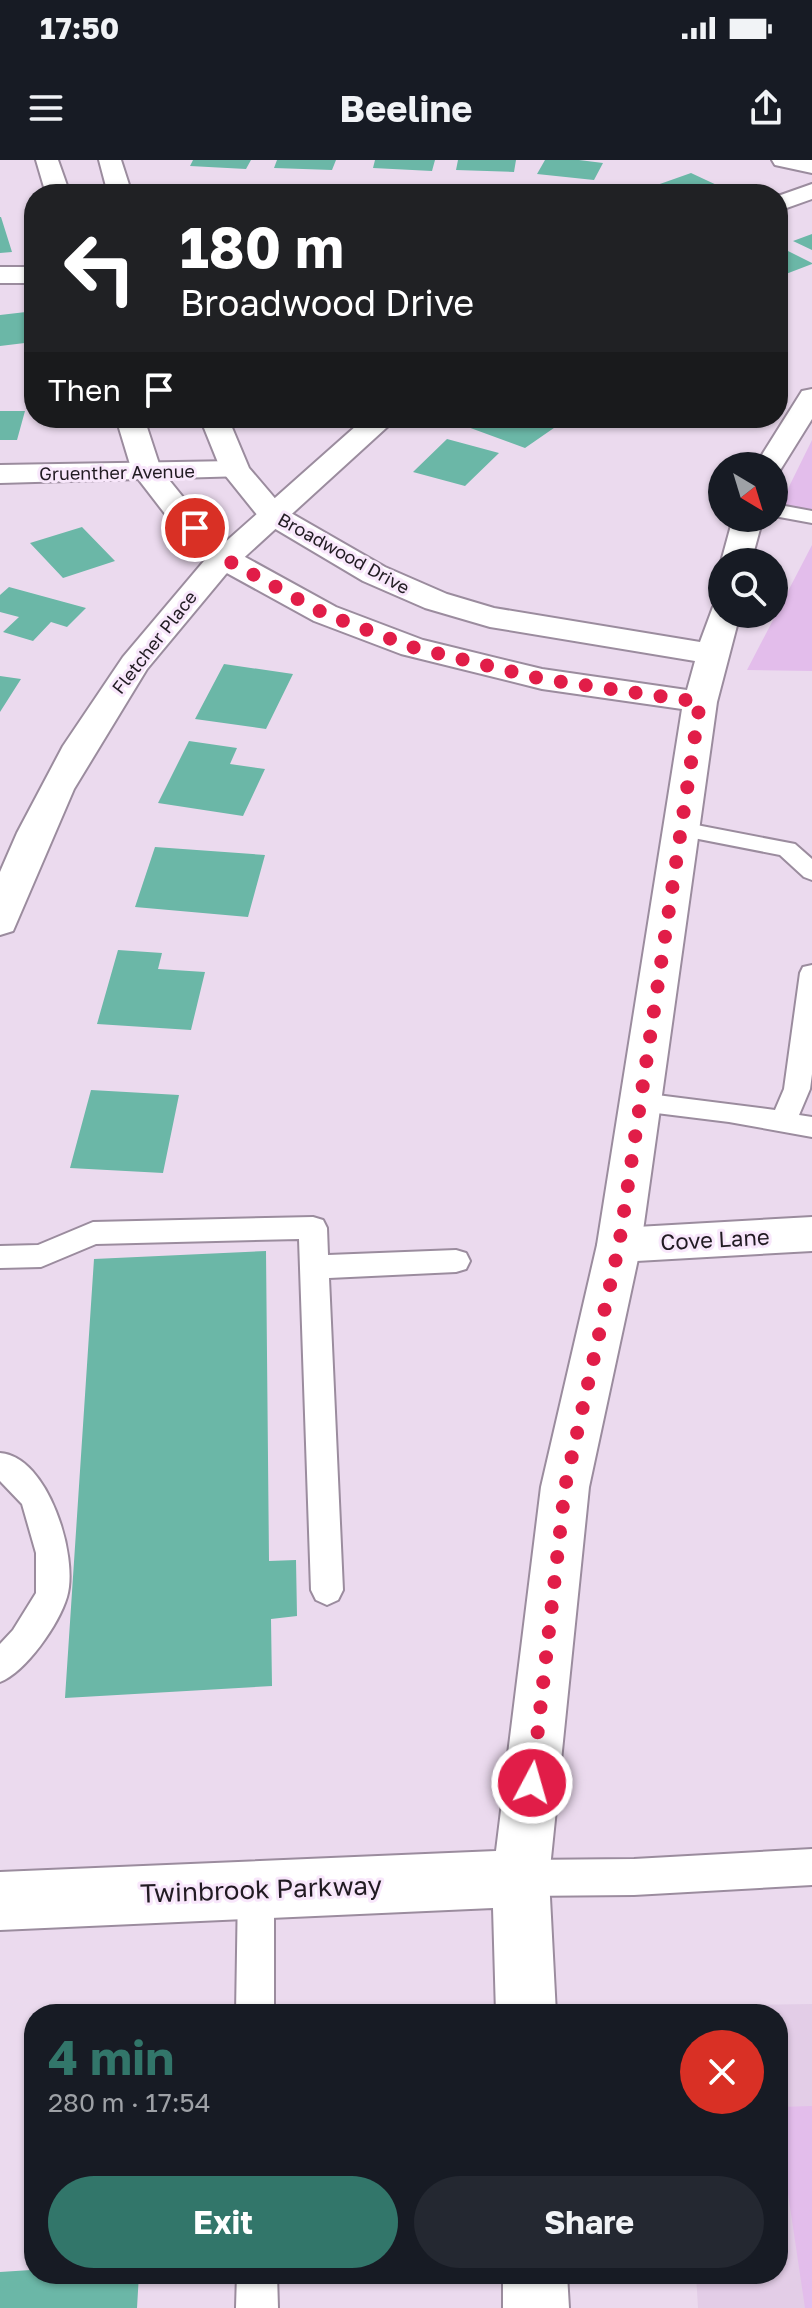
<!DOCTYPE html>
<meta charset="utf-8">
<style>
body{margin:0;font-family:"Golos Text",sans-serif;background:#242831;color:#f1f3f6;height:100vh;display:flex;flex-direction:column;font-size:30px;white-space:nowrap}
*{box-sizing:border-box;margin:0}
p{font-size:26px;color:#9ea1a6}
.icon{flex:none;width:44px;height:44px;fill:none;stroke:currentColor;stroke-width:2;stroke-linecap:round;stroke-linejoin:round}
.map{position:relative;flex:1;overflow:hidden}
.sheet{position:absolute;left:24px;top:1844px;width:764px;height:280px;display:flex;flex-direction:column;background:#171b24;border-radius:32px;box-shadow:0 2px 6px #0004}
.sheet>*{flex:none}
.hud{position:absolute;left:24px;top:24px;width:764px;height:244px;border-radius:32px;box-shadow:0 2px 6px #0004;background:#202124;color:#fff;overflow:hidden}
.needle{width:52px;rotate:142deg}
.controls{position:absolute;left:708px;top:292px;display:grid;gap:16px}
.controls a{display:grid;place-items:center;width:80px;height:80px;border-radius:50%;background:#171b24;box-shadow:0 2px 6px #0004;font-size:40px}
.pin{position:absolute;display:grid;place-items:center;width:68px;height:68px;color:#fff;margin:-34px;border:4px solid #fff;border-radius:50%;box-shadow:0 2px 8px #0007}
.me{position:absolute;width:88px;margin:-44px;rotate:6deg;stroke-linejoin:round;filter:drop-shadow(0 0 6px #0008)}
.turn{display:flex;align-items:center;gap:28px;height:168px;padding:0 24px;font-size:36px}
.turn .icon{width:104px;height:104px;stroke-width:2.5}
.turn b{display:block;font-size:56px;line-height:68px}
.then{display:flex;align-items:center;height:76px;padding:0 24px;background:#0003;gap:16px;font-size:30px}
.round{display:grid;place-items:center;flex:none;width:84px;height:84px;border-radius:42px;background:#242831}
.headline{display:flex;align-items:center;justify-content:space-between;height:136px;padding:0 24px}
h1{font-size:48px;font-weight:700;line-height:60px;color:#32766a}
.cta{display:flex;gap:16px;margin-top:auto;padding:16px 24px}
.cta a{flex:1;height:92px;border-radius:48px;background:#32766a;color:#fff;font-size:32px;font-weight:700;line-height:92px;text-align:center}
.cta a+a{background:#242831;color:#f1f3f6}
.status{display:flex;justify-content:space-between;align-items:center;height:56px;padding:0 40px;background:#171b24;direction:ltr}
.status svg{height:22px;fill:currentColor}
header{display:flex;justify-content:space-between;align-items:center;height:104px;padding:0 24px;background:#171b24;font-size:36px;font-weight:700}
.map>svg:first-child{display:block}
.built{fill:#e3cde7}
.green{fill:#e3bdeb}
.building{fill:#6bb7a7}
.lines{fill:none;stroke-linecap:round;stroke-linejoin:round}
.service-casing{stroke:#9b8c9e;stroke-width:4}
.minor-casing{stroke:#9b8c9e;stroke-width:4}
.tertiary-casing{stroke:#9b8c9e;stroke-width:4}
.service{fill:#fff;fill-rule:evenodd}
.minor{fill:#fff;fill-rule:evenodd}
.tertiary{fill:#fff;fill-rule:evenodd}
.route{stroke:#e11d48;stroke-width:14;stroke-dasharray:0 25.2}
.labels{text-anchor:middle;dominant-baseline:central;stroke-width:6;stroke-linejoin:round;paint-order:stroke}
.far-street-label{font-size:18px;fill:#211b22;stroke:#f8e7fb}
.street-label{font-size:22px;fill:#211b22;stroke:#f8e7fb}
.near-street-label{font-size:26px;fill:#211b22;stroke:#f8e7fb}
</style>
<div class="status"><b>17:50</b><svg viewBox="0 0 49 12"><path d="M0 12V9h3v3zM5 12V6h3v6zM10 12V3h3v9zM15 12V0h3v12zM26 1h20v11H26zM47 4h2v5h-2z"/></svg></div>
<header><svg class="icon" aria-label="menu" viewBox="0 0 24 24"><path d="M4 6h16M4 12h16M4 18h16"/></svg>Beeline<svg class="icon" aria-label="share" viewBox="0 0 24 24"><path d="M12 15V3M7 8l5-5 5 5M5 13v7h14v-7"/></svg></header>
<div class="map">
<svg width="812" height="2148" viewBox="0 0 812 2148">
<rect width="100%" height="100%" fill="#ebdaee"/>
<path class="built" d="M812,1844v304h-114l-2,-34h82v-260h-41l15,-9z"/>
<path class="green" d="M812,280v77l-35,-6z
M812,385v126l-65,-1z
M812,1946v202h-7l-27,-182v-19z"/>
<path class="building" d="M193,0h58l-5,9 -56,-3z
M277,0h59l-4,10 -58,-2z
M375,0h60l-3,11 -59,-3z
M458,0h58l-2,12 -58,-2z
M545,0h34l24,3 -9,17 -57,-6z
M691,13l30,14 -19,7h-56l-6,-3z
M240,24l6,10h-47l-3,-5z
M0,57h1l11,35 -12,1z
M812,74v16l-19,-9z
M780,87l32,16v1l-34,13z
M26,152l7,30 -33,4v-31z
M0,251h25l-8,29h-17z
M477,258h80l7,3 -39,27 -60,-22z
M447,279l52,14 -34,33 -52,-14z
M82,367l33,34 -52,17 -33,-35z
M9,427l77,21 -19,19 -16,-5 -18,19 -30,-9 16,-15 -19,-5v-17z
M224,504l69,10 -27,55 -71,-10z
M0,516l21,3 -21,33z
M189,581l48,7 -7,16 35,5 -22,47 -85,-13z
M155,687l110,8 -17,62 -113,-10z
M118,790l44,3 -4,16 47,3 -14,58 -94,-6z
M91,930l88,5 -16,78 -93,-5z
M266,1091l3,310 27,-1 1,56 -26,3 1,67 -207,12 29,-439z
M32,2095l2,19h105l-2,34h-137v-36l31,-2z"/>
<g class="lines">
<g class="service-casing">
<path id="service" d="M774,344l38,7v12l-38,-7z
M681,662l114,22 17,15v21l-8,-3 -24,-22 -107,-21 -3,-5 3,-5z
M812,805v109l-2,15 -11,26 13,2v20l-83,-15 -97,-12 -4,-7 4,-7 9,-3 134,17 9,-21 16,-116 3,-6z
M313,1057l10,3 4,8 1,27 128,-5 10,3 4,8 -4,8 -10,3 -127,6 14,312 -5,10 -11,5 -11,-5 -5,-10 -12,-351 -203,5 -55,23 -41,1v-22l38,-1 55,-23z
M0,1293c48,3 79,104 67,144 -8,27 -41,75 -67,85v-38l13,-14 23,-37v-40l-14,-49 -22,-23z
M812,1689v36l-178,10 -113,1 -13,-5 -5,-13 5,-13 13,-5 113,-1z
M256,1711l13,5 5,13v125h-38l2,-125 5,-13z
M237,2114h40l1,34h-42z"/>
</g>
<g class="minor-casing">
<path id="minor" d="M772,0h40v13l-37,-8z
M812,24v15l-34,12v-15z
M0,107h34v16h-34z
M365,258h32l-171,156 -79,95 -73,120 -61,142 -13,4v-63l17,-39 46,-87 60,-89 81,-96z
M235,301l10,3 4,6 -4,6 -245,7v-18z
M812,1057v34l-193,11 -16,-5 -6,-12 6,-12 16,-5z"/>
</g>
<g class="tertiary-casing">
<path id="tertiary" d="M36,0h22l12,34h-24z
M99,0h22l11,34h-24z
M812,229v30l-33,53 -5,1v-7h-19l47,-75z
M116,258h28l17,52 30,37 45,45 100,55 87,33 119,29 145,21 8,-29 -205,-34 -65,-19 -62,-27 -101,-60 -41,-51 -21,-52h28l21,50 35,41 101,58 62,27 47,14 206,34 13,-35 9,-2v9h18l-23,88 -76,543 -52,242 -40,391 7,136h-60l-3,-106 -493,22v-58l496,-21 45,-364 56,-242 85,-536 -140,-20 -141,-35 -87,-33 -100,-55 -45,-47 -37,-48z
M733,358h30l-12,44h-30z
M503,2114h64l2,34h-66z"/>
</g>
<use href="#service" class="service"/>
<use href="#minor" class="minor"/>
<use href="#tertiary" class="tertiary"/>
</g>
<g class="lines">
<path class="route" d="M195,368l30,31 100,55 87,33 130,32 158,23 -81,543 -54,242 -33,296"/>
</g>
<g class="labels">
<g class="far-street-label">
<text transform="translate(117 312) rotate(-1)">Gruenther Avenue</text>
<text transform="translate(344 393) rotate(29)">Broadwood Drive</text>
<text transform="translate(154 482) rotate(-52)">Fletcher Place</text>
</g>
<g class="street-label">
<text transform="translate(715 1079) rotate(-3)">Cove Lane</text>
</g>
<g class="near-street-label">
<text transform="translate(261 1729) rotate(-2)">Twinbrook Parkway</text>
</g>
</g>
</svg>
<div class="controls">
<a><svg class="needle" viewBox="-14 -14 28 28"><path d="M0-13l5 13h-10z" fill="#e53935"/><path d="M0 13l5-13h-10z" fill="#9ea1a6"/></svg></a>
<a><svg class="icon" aria-label="search" viewBox="0 0 24 24"><circle cx="10" cy="10" r="6"/><path d="M15 15l6 6"/></svg></a>
</div>
<div class="pin" style="left:195px;top:368px;background:#d93025"><svg class="icon" aria-label="arrive" viewBox="0 0 24 24"><path d="M6 21V4h12l-3 4 3 4H6"/></svg></div>
<svg class="me" style="left:532px;top:1623px" viewBox="-20 -20 40 40"><circle r="17" fill="#e11d48" stroke="#fff" stroke-width="3"/><path d="M0-11L8 9 0 5-8 9z" fill="#fff"/></svg>
<div class="hud">
<div class="turn"><svg class="icon" aria-label="left" viewBox="0 0 24 24"><path d="M17 20v-9H6M10 6l-5 5 5 5"/></svg><div><b>180 m</b>Broadwood Drive</div></div>
<div class="then">Then<svg class="icon" aria-label="arrive" viewBox="0 0 24 24"><path d="M6 21V4h12l-3 4 3 4H6"/></svg></div>
</div>
<section class="sheet">
<div class="headline"><div><h1>4 min</h1><p>280 m · 17:54</p></div><a class="round" style="background:#d93025;color:#fff"><svg class="icon" aria-label="close" viewBox="0 0 24 24"><path d="M6 6l12 12M18 6L6 18"/></svg></a></div>
<div class="cta"><a>Exit</a><a>Share</a></div>
</section>
</div>
